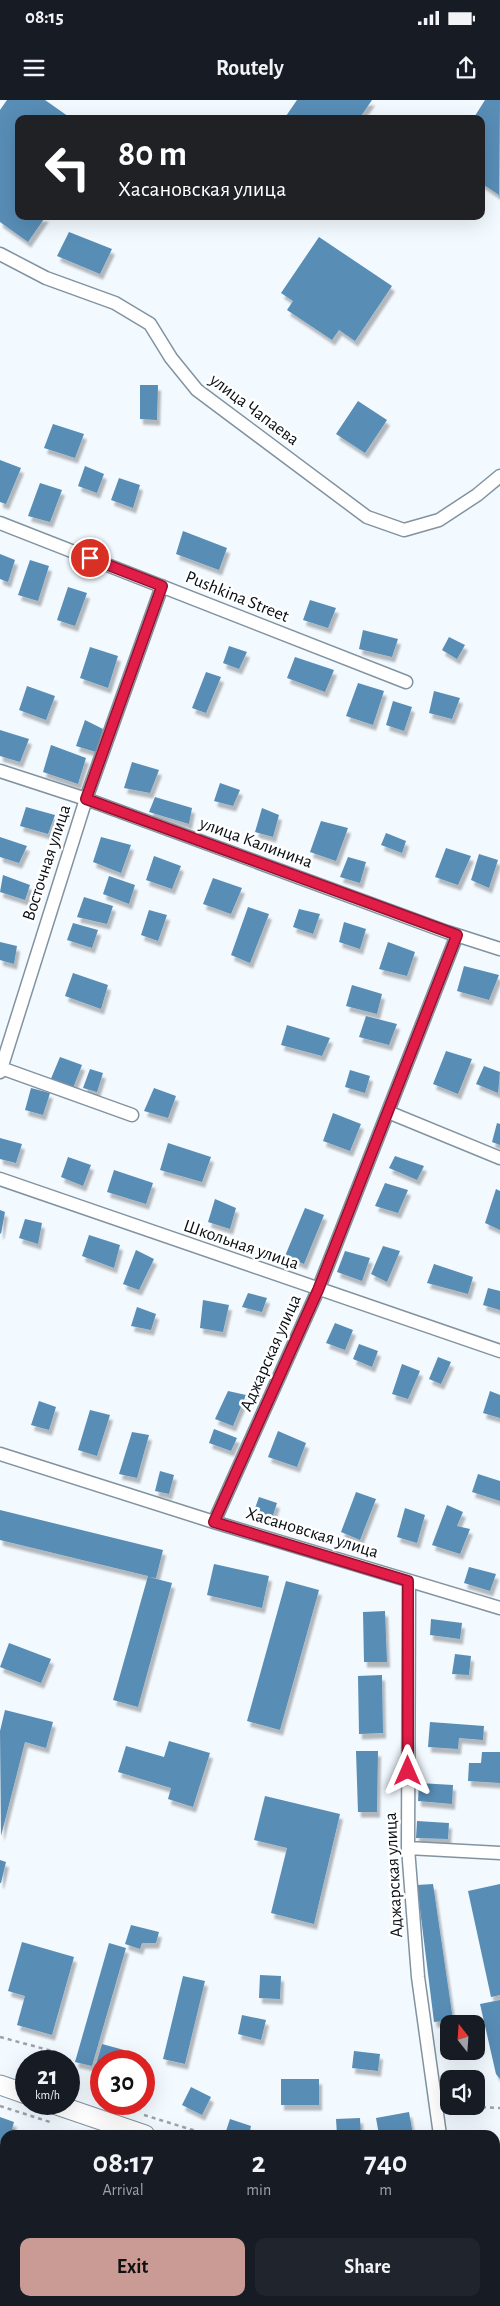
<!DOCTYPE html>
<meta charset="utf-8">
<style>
body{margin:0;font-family:"Alegreya Sans",sans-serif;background:#20242c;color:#f1f3f6;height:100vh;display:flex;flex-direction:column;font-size:19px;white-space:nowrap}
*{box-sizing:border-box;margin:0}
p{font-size:16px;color:#9ea1a6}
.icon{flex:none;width:28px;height:28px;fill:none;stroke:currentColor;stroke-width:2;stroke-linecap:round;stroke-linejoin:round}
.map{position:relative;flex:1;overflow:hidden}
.sheet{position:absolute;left:0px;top:2030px;width:500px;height:176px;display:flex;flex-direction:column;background:#171b24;border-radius:15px 15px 0 0;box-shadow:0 5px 20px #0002}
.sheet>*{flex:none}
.top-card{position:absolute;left:15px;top:15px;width:470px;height:105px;border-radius:10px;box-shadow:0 5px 20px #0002;background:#202124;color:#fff;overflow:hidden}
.needle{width:32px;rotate:343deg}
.controls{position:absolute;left:440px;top:1915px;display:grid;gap:10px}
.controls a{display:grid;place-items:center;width:45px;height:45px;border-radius:10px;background:#171b24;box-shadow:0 5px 20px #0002;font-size:25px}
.speed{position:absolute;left:15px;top:1950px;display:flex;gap:10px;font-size:25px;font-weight:700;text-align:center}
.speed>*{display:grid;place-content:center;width:65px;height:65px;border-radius:50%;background:#171b24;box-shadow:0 5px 20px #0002;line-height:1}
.speed small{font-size:12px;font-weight:400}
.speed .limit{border:8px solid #d22;background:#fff;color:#111}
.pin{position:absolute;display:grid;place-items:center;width:42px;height:42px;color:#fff;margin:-21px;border:2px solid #fff;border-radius:50%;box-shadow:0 1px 5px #0007}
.me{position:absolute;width:55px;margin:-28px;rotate:0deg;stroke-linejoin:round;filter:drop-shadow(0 0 4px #0008)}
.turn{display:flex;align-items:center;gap:18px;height:105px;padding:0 20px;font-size:22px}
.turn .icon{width:65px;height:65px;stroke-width:2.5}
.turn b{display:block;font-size:35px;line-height:42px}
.eta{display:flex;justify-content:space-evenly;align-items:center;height:85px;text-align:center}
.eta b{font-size:30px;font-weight:600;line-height:35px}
.primary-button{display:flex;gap:10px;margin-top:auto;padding:10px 20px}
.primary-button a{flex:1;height:58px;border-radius:10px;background:#c99b94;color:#111;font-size:20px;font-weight:600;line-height:58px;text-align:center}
.primary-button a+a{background:#20242c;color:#f1f3f6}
.status{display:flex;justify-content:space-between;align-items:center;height:35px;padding:0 25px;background:#171b24;direction:ltr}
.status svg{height:14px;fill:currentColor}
header{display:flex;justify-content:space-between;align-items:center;height:65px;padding:0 20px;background:#171b24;font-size:22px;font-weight:600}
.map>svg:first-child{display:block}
.building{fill:#588db6;filter:url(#shadow)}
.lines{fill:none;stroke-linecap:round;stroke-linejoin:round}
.street-casing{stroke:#8293a0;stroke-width:15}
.secondary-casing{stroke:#8293a0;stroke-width:21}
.path{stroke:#9ca2a8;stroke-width:2.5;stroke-dasharray:4 4;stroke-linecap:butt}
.street{stroke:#fff;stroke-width:12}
.secondary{stroke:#fff;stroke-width:19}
.route-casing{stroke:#92132f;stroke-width:12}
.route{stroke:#e11d48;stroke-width:9}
.labels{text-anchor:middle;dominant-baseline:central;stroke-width:5;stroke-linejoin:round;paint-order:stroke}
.street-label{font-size:18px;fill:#080e13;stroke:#fff}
</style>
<div class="status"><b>08:15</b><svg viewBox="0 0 49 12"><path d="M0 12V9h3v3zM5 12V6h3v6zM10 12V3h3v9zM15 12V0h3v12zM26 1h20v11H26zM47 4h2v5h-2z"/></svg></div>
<header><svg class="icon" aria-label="menu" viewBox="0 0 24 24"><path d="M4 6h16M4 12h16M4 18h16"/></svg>Routely<svg class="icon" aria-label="share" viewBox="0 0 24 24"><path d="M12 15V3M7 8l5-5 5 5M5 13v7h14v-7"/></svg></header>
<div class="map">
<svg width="500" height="2206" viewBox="0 0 500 2206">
<defs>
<filter id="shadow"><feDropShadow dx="3" dy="5.5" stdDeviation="1" flood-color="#0004"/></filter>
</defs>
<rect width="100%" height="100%" fill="#f2f9ff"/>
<path class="building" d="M7,0h38l27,19h-53v97h27l-18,26 -28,-20v-112z
M297,0h75l-13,19h-75z
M485,0h15l-1,95 -18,-12v-64h-8z
M69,132l43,17 -12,25 -43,-18z
M319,137l73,49 -37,55 -16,-11 -7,10 -45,-30 6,-9 -12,-8z
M140,285h18l-1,35 -17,-1z
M358,301l29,19 -22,33 -29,-19z
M53,324l31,10 -9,24 -31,-10z
M0,360l21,8 -15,36 -6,-2z
M85,366l19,8 -7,19 -19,-7z
M119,378l21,7 -7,23 -22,-8z
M40,383l22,7 -12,32 -22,-6z
M183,431l44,17 -8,22 -43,-16z
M0,454l15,6 -7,22 -8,-3z
M30,460l19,6 -11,35 -20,-6z
M68,487l19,6 -12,33 -18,-6z
M310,500l26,8 -8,20 -25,-8z
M363,530l35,9 -6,18 -33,-8z
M449,537l16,8 -8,14 -15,-9z
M229,546l18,6 -8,17 -16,-6z
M90,547l28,9 -10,32 -28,-10z
M295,557l39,13 -9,22 -38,-14z
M206,572l15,5 -15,36 -14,-5z
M358,583l26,8 -11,34 -27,-9z
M27,586l28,10 -9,24 -27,-10z
M434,591l26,7 -8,21 -23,-6z
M393,601l19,6 -8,24 -18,-6z
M85,620l18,9 -7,23 -20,-6z
M0,630l29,9 -9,23 -20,-6z
M51,645l35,13 -8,26 -35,-12z
M132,662l27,8 -9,23 -26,-5z
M220,683l20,7 -7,16 -19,-5z
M155,697l37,11 -3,16 -40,-12z
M26,707l29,8 -7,19 -28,-8z
M262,708l17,7 -6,22 -18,-5z
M321,721l27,7 -12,33 -26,-9z
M386,733l20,8 -4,12 -21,-8z
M0,737l27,9 -8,17 -19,-6z
M101,737l30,8 -10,28 -28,-11z
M446,748l25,8 -13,29 -23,-8z
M479,754l19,6 -9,28 -18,-8z
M154,756l27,10 -9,23 -26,-9z
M348,757l18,5 -6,21 -20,-6z
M3,775l27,10 -5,15 -25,-8z
M109,776l26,9 -6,19 -26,-10z
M213,778l29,10 -11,26 -28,-10z
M84,797l29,9 -6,18 -30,-7z
M248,807l21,7 -19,49 -19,-8z
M299,809l21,5 -7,20 -20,-7z
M149,810l18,5 -9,26 -17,-6z
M344,822l22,7 -6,20 -21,-7z
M73,823l25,7 -6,18 -25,-8z
M0,842l17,4 -3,18 -14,-4z
M388,842l27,10 -8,24 -28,-7z
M464,866l35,9 -10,25 -32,-9z
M73,873l35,12 -7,24 -36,-13z
M352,885l30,9 -5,20 -31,-8z
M366,916l31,8 -8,21 -30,-8z
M287,925l43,13 -8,18 -41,-11z
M446,951l26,8 -14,35 -25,-10z
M60,957l22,8 -9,23 -23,-7z
M484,966l16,6 -2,21 -22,-9z
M90,969l13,4 -6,19 -14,-4z
M350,970l20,6 -5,17 -20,-6z
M31,988l19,5 -7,22 -18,-5z
M154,988l22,8 -8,22 -24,-7z
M333,1013l28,11 -11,27 -27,-10z
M497,1023l3,1v21l-8,-3z
M0,1038l22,6 -6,19 -16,-4z
M168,1043l43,14 -9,25 -42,-12z
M395,1056l29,10 -7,14 -28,-12z
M68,1057l23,8 -8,21 -22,-9z
M114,1070l39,13 -7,21 -39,-12z
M385,1083l23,7 -10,23 -23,-7z
M496,1089l4,2v39l-15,-7z
M215,1099l21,9 -6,21 -22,-7z
M305,1108l19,7 -20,49 -19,-8z
M0,1110l5,2 -4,22 -1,-1z
M25,1119l17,4 -4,21 -19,-6z
M89,1135l31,10 -6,23 -32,-12z
M383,1146l17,5 -13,31 -16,-8z
M136,1150l18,9 -15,31 -16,-6z
M345,1151l25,7 -8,23 -25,-9z
M434,1164l39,13 -5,17 -41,-11z
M488,1188l12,3v19l-17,-5z
M248,1193l19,5 -5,14 -20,-5z
M203,1200l26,5 -6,27 -23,-4z
M137,1207l19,7 -5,16 -20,-4z
M335,1223l18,7 -8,20 -19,-7z
M359,1244l19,7 -6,16 -19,-8z
M438,1257l13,5 -10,22 -12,-5z
M402,1264l18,7 -12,28 -16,-5z
M228,1291l18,4 -13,31 -18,-7z
M490,1291l10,4v23l-17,-5z
M39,1301l17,6 -7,23 -18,-5z
M90,1310l20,5 -13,41 -19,-6z
M214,1329l23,9 -6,13 -22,-8z
M278,1331l28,12 -9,24 -29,-10z
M132,1332l17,3 -12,43 -18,-4z
M160,1371l14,4 -5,19 -14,-3z
M478,1374l22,7v20l-28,-9z
M356,1392l20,7 -16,41 -19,-8z
M259,1397l18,6 -6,18 -18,-7z
M447,1405l16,7 -6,14 13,3 -10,25 -28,-9z
M405,1408l20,7 -8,28 -20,-6z
M0,1410l163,40 -7,28 -7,-1 23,6 -34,124 -25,-7 35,-124 -148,-36z
M214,1464l55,12 -7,32 -55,-13z
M469,1467l27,7 -6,17 -26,-8z
M286,1481l33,9 -39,140 -33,-9z
M385,1511l2,51h-23l-1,-50z
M431,1519l31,4 -2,16 -30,-4z
M9,1543l42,16 -10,24 -41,-16z
M455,1554l16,2 -2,19 -17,-1z
M382,1575l1,58 -24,1 -1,-58z
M5,1610l48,12 -7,26 -21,-6 -24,94 -1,-105z
M430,1622l54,4 -1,14 -24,-2 -1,11 -30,-2z
M169,1641l41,12 -17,54 -25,-8 3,-11 -53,-16 8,-26 38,11z
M356,1651h22l-1,61h-19z
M482,1652h18v31l-32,-2 1,-18h12z
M419,1683l34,2 -1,19 -34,-3z
M265,1696l75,18 -26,110 -43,-11 16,-65 -33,-8z
M417,1721l32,2 -1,16 -32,-1z
M0,1760l6,2 -5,21h-1z
M433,1784l20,136 -19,2 -17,-137z
M500,1784v111l-9,2 -23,-106z
M131,1825l28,7 -3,11h-14l-2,6 -15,-5z
M22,1842l52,15 -22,78 -35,-10 8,-29 -17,-5z
M109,1843l17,5 -34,118 -17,-4z
M260,1875l21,1 -1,23 -21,-1z
M183,1876l22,5 -20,83 -22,-5z
M500,1900v79l-4,-5 -16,-70z
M242,1915l24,5 -5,20 -23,-6z
M102,1944l22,6 -3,11h-20v4l-5,-1z
M354,1951l26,3 -2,17 -26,-3z
M281,1979h38v26h-38z
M191,1987l20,10 -9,18 -20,-10z
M409,2012l4,23h-34l-3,-17z
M0,2017l14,5 -2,7 11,3 -1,3h-17v8l-5,-1z
M360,2018l1,17h-24l-1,-16z
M230,2019l21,7 -2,9 -24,-1z
M0,2149l5,1 -1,18 -4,-1z
M46,2201l20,2 -1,3h-19z"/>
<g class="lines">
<g class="street-casing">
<path id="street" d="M0,154l46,24 69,25 35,21 21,34 26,32 170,127 37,13 35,-10 38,-25 23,-19
M0,423l406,159
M0,671l86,28 361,133 53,17
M1,968l131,47
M0,972l86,-273 76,-213
M388,1012l112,46
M0,1079l500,172
M0,1354l214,68 286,86
M214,1422l104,-232 139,-355
M409,1481l-1,267 10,129 22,158
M408,1748l92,5"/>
</g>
<g class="secondary-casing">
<path id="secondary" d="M0,1985l26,9
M54,2004l91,31
M495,2183l5,5"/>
</g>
<path class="path" d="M0,1937l56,15 4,9
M69,1983l3,8
M0,2006l50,16
M458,2006l42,2
M144,2015l65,20
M495,2161l5,1
M485,2201l3,5"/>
<use href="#street" class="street"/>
<use href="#secondary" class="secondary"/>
</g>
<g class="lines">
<g class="route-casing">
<path id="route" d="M90,458l72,28 -76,213 371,136 -139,355 -104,232 194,59v190"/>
</g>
<use href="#route" class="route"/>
</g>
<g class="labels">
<g class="street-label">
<text transform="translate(254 310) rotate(37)">улица Чапаева</text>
<text transform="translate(237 497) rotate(22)">Pushkina Street</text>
<text transform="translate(256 743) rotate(20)">улица Калинина</text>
<text transform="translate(47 763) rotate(-72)">Восточная улица</text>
<text transform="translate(241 1145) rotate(19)">Школьная улица</text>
<text transform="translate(271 1253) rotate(-66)">Аджарская улица</text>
<text transform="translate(312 1433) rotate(17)">Хасановская улица</text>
<text transform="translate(394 1775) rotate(-93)">Аджарская улица</text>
</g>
</g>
</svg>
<div class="controls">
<a><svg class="needle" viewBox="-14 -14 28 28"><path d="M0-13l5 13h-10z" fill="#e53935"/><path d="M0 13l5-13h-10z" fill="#9ea1a6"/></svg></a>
<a><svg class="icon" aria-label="sound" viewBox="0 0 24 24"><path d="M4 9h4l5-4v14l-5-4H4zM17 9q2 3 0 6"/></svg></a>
</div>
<div class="speed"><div>21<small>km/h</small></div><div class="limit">30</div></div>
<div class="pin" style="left:90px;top:458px;background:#d93025"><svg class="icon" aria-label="arrive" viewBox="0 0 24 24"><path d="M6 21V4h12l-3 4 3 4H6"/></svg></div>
<svg class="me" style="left:408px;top:1671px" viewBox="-20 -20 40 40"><path d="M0-17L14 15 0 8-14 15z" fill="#e11d48" stroke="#fff" stroke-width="4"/></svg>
<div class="top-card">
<div class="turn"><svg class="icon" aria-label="left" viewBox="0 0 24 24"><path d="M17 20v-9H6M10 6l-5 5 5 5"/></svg><div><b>80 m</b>Хасановская улица</div></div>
</div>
<section class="sheet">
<div class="eta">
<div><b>08:17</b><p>Arrival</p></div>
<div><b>2</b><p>min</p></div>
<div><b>740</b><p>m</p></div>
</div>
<div class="primary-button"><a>Exit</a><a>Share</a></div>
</section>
</div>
